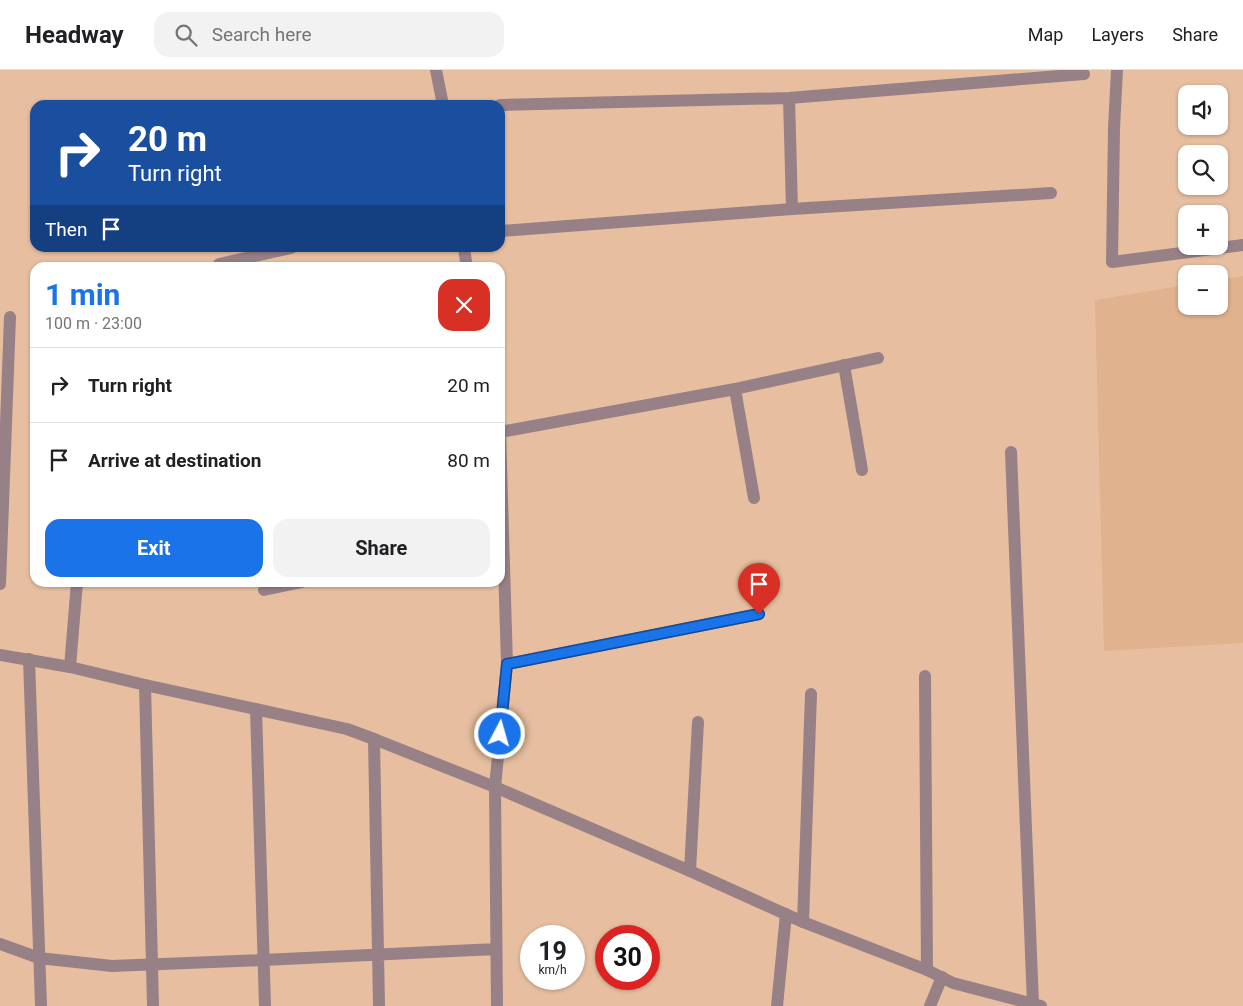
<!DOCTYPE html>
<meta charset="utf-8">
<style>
body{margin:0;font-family:Roboto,sans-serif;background:#f2f2f2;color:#202124;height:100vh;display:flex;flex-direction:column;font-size:19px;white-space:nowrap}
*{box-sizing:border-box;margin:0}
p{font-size:16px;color:#757577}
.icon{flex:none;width:28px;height:28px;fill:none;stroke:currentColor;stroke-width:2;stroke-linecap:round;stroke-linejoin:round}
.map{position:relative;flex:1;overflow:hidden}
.sheet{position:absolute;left:30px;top:192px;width:475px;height:325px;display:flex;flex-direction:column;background:#fff;border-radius:15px;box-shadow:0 1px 4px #0004}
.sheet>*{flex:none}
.top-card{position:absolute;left:30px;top:30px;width:475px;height:152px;border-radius:15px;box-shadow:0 1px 4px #0004;background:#1a4fa0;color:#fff;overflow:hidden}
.fabs{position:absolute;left:1178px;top:15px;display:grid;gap:10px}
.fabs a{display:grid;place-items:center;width:50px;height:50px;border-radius:10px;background:#fff;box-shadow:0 1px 4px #0004;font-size:25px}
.speed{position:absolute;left:520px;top:855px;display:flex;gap:10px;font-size:25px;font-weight:700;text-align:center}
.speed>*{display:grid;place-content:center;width:65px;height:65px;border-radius:50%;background:#fff;box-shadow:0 1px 4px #0004;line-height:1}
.speed small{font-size:12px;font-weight:400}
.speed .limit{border:8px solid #d22;background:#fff;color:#111}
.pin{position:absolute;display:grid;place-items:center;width:42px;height:42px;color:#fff;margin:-51px -21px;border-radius:50% 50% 50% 0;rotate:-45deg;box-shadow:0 0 5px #0007}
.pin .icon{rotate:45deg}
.me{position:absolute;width:55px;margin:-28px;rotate:6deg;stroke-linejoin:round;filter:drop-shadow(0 0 4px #0008)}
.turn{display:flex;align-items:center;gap:18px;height:105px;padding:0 15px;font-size:22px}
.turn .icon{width:65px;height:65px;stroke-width:2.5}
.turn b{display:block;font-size:35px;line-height:42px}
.then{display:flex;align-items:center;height:48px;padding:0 15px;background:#0003;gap:10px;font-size:19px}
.round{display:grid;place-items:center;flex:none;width:52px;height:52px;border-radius:15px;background:#f2f2f2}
.headline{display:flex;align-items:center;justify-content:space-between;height:85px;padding:0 15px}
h1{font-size:30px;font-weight:700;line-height:38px;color:#1a73e8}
.cta{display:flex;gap:10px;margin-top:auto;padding:10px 15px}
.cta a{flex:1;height:58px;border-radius:15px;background:#1a73e8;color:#fff;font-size:20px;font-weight:700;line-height:58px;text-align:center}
.cta a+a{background:#f2f2f2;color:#202124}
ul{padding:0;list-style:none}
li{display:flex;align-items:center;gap:15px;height:75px;padding:0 15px;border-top:1px solid #e0e0e0}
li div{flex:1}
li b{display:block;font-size:19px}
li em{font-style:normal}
header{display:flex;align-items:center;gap:30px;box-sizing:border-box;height:70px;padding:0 25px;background:#fff;border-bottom:1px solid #e0e0e0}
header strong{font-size:24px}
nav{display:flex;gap:28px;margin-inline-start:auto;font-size:18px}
.search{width:350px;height:45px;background:#f2f2f2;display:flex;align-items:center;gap:12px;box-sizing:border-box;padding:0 18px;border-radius:15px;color:#757577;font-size:19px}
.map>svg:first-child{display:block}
.built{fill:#e0b28e}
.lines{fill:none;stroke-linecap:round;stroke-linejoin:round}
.minor{stroke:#978187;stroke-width:12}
.tertiary{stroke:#978187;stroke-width:12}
.route-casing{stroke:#114b97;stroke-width:12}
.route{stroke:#1a73e8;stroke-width:9}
</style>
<header>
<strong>Headway</strong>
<div class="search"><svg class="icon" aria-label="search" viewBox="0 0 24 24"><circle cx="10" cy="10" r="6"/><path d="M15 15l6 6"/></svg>Search here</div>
<nav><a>Map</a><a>Layers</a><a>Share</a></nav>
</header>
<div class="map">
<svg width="1243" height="936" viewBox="0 0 1243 936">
<rect width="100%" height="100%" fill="#e7bfa0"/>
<path class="built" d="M1243,206v367l-139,8 -9,-351 91,-15v21h33v-26z"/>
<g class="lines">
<path class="minor" d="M436,0l7,35
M1117,0l-3,59 -2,133 131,-17
M789,28l3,111
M500,35l289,-7 295,-24
M500,161l292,-22 259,-16
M464,178l3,20
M219,194l72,-16
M844,295l18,105
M735,319l19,109
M500,362l235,-43 143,-31
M1011,382l22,552
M0,514l10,-267
M264,520l38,-8
M29,589l12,347
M507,594l252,-50
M70,597l7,-85
M925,606l2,294
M145,615l8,321
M256,639l9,297
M374,669l5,267
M690,801l8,-149
M803,852l8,-228
M0,874l39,14 73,8 151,-6 233,-11
M497,936l-2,-219 12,-123 -7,-231
M777,936l9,-92
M930,936l12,-29"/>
<path class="tertiary" d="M0,585l70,12 75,18 202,44 27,10 121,48 195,84 113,51 124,48 26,13 88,23"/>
</g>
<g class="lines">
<g class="route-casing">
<path id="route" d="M500,664l7,-70 252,-50"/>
</g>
<use href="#route" class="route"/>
</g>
</svg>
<div class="fabs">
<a><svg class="icon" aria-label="sound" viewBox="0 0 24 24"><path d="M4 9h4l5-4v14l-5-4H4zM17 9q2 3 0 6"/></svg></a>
<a><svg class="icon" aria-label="search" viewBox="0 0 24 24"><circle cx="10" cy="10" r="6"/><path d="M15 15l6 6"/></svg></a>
<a>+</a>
<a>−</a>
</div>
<div class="speed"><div>19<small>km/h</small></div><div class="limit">30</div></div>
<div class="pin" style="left:759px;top:544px;background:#d93025"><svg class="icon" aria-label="arrive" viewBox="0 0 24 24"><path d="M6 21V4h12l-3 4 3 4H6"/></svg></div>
<svg class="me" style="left:500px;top:664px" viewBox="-20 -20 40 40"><circle r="17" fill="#1a73e8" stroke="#fff" stroke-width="3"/><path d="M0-11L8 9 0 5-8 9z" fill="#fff"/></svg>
<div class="top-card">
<div class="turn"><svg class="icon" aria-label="right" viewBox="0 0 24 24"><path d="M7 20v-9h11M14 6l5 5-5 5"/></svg><div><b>20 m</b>Turn right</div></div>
<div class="then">Then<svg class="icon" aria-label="arrive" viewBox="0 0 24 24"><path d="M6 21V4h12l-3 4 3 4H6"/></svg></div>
</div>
<section class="sheet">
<div class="headline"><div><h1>1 min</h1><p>100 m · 23:00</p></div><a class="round" style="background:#d93025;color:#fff"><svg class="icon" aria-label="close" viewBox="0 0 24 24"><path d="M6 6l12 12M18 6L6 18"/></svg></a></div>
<ul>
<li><svg class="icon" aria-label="right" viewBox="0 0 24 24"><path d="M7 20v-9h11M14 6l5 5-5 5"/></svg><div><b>Turn right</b></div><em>20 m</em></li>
<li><svg class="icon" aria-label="arrive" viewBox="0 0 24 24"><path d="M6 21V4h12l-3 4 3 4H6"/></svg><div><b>Arrive at destination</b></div><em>80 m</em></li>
</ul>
<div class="cta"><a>Exit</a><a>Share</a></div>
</section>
</div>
